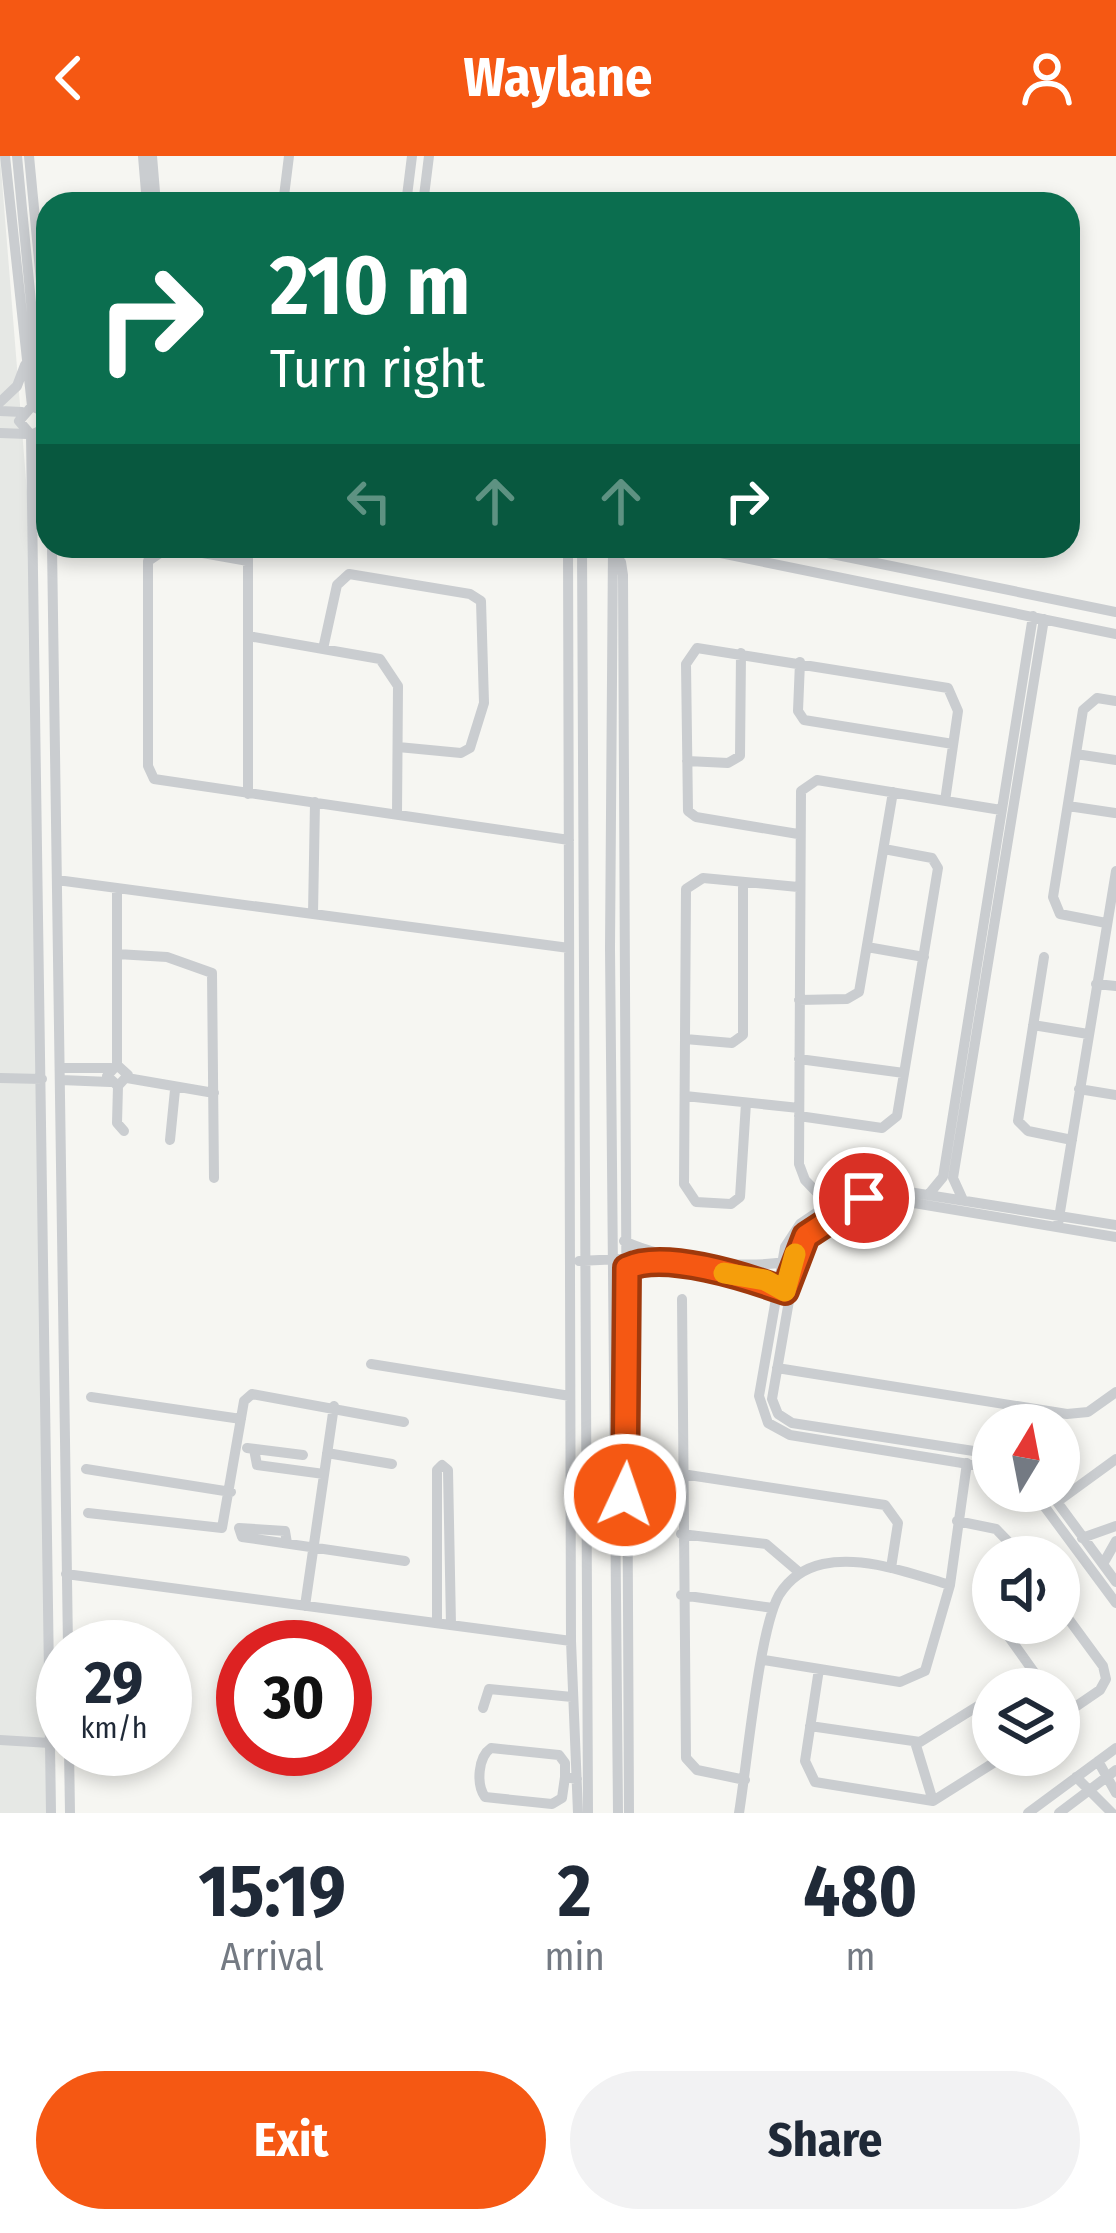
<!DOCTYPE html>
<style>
body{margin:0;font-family:"Fira Sans Condensed",sans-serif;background:#f2f2f3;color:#1f2937;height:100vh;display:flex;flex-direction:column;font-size:45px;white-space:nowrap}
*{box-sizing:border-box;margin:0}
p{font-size:39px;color:#747a83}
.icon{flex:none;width:66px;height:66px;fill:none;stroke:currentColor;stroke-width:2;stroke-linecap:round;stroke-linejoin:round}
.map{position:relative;height:1657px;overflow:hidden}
.side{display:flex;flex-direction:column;background:#fff;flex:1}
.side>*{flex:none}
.top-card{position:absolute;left:36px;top:36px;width:1044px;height:366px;border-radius:36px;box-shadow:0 6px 18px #0003;background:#0b6e4f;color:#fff;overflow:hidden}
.needle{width:78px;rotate:10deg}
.buttons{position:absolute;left:972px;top:1248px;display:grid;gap:24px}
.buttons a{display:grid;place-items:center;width:108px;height:108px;border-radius:50%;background:#fff;box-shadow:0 6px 18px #0003;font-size:60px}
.speed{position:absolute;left:36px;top:1464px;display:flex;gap:24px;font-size:60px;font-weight:700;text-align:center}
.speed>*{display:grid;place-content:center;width:156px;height:156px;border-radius:50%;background:#fff;box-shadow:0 6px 18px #0003;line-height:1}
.speed small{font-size:30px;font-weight:400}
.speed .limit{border:18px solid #d22;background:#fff;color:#111}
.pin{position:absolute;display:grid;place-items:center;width:102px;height:102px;color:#fff;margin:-51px;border:6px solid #fff;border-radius:50%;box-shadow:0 3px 12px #0007}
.me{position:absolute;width:132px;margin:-66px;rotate:3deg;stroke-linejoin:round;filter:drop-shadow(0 0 9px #0008)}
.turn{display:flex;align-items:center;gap:42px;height:252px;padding:0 36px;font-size:54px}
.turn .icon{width:156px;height:156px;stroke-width:2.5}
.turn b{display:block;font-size:84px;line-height:102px}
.lanes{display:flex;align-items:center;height:114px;padding:0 36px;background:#0003;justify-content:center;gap:60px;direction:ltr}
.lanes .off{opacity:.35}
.eta{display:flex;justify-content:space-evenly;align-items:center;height:204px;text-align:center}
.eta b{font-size:72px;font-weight:700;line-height:84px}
.action{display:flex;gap:24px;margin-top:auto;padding:24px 36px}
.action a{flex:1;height:138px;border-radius:72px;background:#f55813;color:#fff;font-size:48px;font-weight:700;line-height:138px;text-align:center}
.action a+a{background:#f2f2f3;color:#1f2937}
header{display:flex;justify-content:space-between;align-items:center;height:156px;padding:0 36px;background:#f55813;color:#fff;font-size:54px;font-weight:700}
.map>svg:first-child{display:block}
.built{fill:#e6e8e5}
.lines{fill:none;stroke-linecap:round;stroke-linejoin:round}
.minor{stroke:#cacdd0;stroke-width:10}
.route-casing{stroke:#9f390c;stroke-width:30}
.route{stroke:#f55813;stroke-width:21}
.slow{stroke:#f59e0b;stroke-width:21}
</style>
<header><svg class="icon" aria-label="back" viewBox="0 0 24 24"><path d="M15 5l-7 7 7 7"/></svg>Waylane<svg class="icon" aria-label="person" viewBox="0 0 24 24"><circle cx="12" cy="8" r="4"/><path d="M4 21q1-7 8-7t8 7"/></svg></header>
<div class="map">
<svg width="1116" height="1657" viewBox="0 0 1116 1657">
<rect width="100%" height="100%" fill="#f6f6f2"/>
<path class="built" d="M0,0l31,386 16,1271h-47z"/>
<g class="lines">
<path class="minor" d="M5,0l27,250
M17,0l24,251
M29,0l19,198
M143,0l4,48
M152,0l4,48
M283,48l6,-48
M406,48l6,-48
M423,48l6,-48
M0,246l17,-16 8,-21
M0,255l22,1
M48,258l-16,-8 -13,15 12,14 17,-8
M0,277l27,1
M43,277l5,64
M31,279l20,1378
M52,390l16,1101
M568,390l3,1095 7,172
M582,390l6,1267
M613,390l-3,402 8,865
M686,390l430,88
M793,390l323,66
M613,401l8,5 2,13 6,1238
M248,405l-79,-14 -21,14v205l6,13 415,61
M248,480l132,23 18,27 -1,129
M323,493l14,-64 12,-11 121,20 11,7 3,102 -14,45 -9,5 -63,-6
M800,506l-2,49 6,9 149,24
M1076,598l40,6
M687,605l41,2 12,-7 1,-103
M248,638v-248
M1068,650l47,7
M798,678l-102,-17 -8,-6 -2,-147 11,-16 251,40 10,23 -13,90
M57,724l512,68
M313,758l2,-112
M1106,767l-46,-9 -7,-17 30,-187 14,-12 19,3
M867,791l57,10
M117,798l50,3 45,16 2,205
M1044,801l-26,164 10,10 44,9
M1096,828l20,2
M799,844l48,-1 12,-7 34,-200
M1033,869l55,9
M685,883l47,4 11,-8v-153
M799,903l105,14
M117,909v-177
M61,912h50
M0,922l42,1
M127,922l87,15
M61,924l49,2
M118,930l-11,-10 10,-11 11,10 -10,11 -1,37 7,8
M1079,933l37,6
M685,940l114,12
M746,947l-6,94 -9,7 -35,-2 -12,-18 2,-295 17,-11 95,9
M799,960l83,12 15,-12 41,-248 -6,-10 -48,-9
M170,984l5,-50
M929,1038l14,-17 90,-561
M963,1044l-10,-22 91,-559
M828,1048l-23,-24 -6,-16 2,-373 16,-11 184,30
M1058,1068l58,-353
M624,1085c44,20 114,28 162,21
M579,1105l41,-2
M627,1112c26,-12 130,3 152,22
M682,1143l4,459 11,12 48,10
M371,1208l199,32
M777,1212l290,46 21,-2 28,-20
M91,1241l150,22
M247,1292l56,7
M254,1293l3,16 67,9
M327,1297l65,11
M993,1298l-201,-31 -14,-9 -6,-15 27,-156 51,-38 22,-9 244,41
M993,1312l-203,-33 -22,-12 -9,-27 26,-149 15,-23 49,-33 22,-5 245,39
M86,1313l145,23
M682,1318l203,31 13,18 -7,45
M1033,1335l83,112
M1049,1335l67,91
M1057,1346l59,-43
M88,1357l134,15 22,-127 8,-7 152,28
M957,1365l39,8 27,28
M681,1378l85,10 34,29
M1082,1382l34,-12
M287,1387l-2,-12 -46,-3 3,9 163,24
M1103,1408l13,-23
M66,1418l505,67
M681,1439l92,13
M993,1449v4
M305,1450l29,-200
M1059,1450l44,60 3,13 -6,11 -41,28
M437,1467v-153l5,-5 6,5 3,155
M999,1467l47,66
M764,1504l136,22 25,-11 25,-86 17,-122
M819,1513l-14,92 10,21 118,19 73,-46
M483,1552l6,-19 83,8
M810,1570l110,16 58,-36 15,3
M0,1584l50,3
M915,1586l18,59
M69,1593l1,64
M1098,1605l18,32
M565,1621v-14l-6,-8 -68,-7c-13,9 -15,36 -6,49l67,7 10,-6 3,-21 12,2
M1076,1621l36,36
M739,1657c8,-48 20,-183 40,-218 10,-16 26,-27 44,-31 41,-9 89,10 127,21
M1028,1657l88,-65
M1059,1657l57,-43"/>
</g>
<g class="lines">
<g class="route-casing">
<path id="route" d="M625,1339l2,-227c37,-18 122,10 158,23l21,-55 58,-38"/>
</g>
<use href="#route" class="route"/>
<path class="slow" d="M724,1117l41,7 20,11 10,-37"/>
</g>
</svg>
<div class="buttons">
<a><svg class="needle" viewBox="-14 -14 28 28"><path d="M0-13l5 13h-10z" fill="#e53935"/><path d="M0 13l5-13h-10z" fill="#747a83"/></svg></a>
<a><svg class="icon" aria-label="sound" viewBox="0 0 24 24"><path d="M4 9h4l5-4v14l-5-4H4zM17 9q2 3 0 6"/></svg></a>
<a><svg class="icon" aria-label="layers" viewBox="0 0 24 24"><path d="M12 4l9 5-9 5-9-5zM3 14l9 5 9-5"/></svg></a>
</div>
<div class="speed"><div>29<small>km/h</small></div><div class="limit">30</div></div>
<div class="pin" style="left:864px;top:1042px;background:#d93025"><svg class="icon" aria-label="arrive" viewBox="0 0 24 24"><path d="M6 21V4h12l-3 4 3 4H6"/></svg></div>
<svg class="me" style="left:625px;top:1339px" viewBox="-20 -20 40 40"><circle r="17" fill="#f55813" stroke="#fff" stroke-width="3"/><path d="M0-11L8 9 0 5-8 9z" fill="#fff"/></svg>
<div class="top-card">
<div class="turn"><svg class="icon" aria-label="right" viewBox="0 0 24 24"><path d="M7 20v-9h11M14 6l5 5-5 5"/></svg><div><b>210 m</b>Turn right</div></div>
<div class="lanes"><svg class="icon off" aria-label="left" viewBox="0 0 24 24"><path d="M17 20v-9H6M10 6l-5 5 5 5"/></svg><svg class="icon off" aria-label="ahead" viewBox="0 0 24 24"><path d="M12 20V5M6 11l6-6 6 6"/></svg><svg class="icon off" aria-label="ahead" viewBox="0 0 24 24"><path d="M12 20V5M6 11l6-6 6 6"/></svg><svg class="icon" aria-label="right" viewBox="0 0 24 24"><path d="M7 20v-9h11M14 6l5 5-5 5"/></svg></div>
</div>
</div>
<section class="side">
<div class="eta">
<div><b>15:19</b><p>Arrival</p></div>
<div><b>2</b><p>min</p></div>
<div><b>480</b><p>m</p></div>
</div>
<div class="action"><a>Exit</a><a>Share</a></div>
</section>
